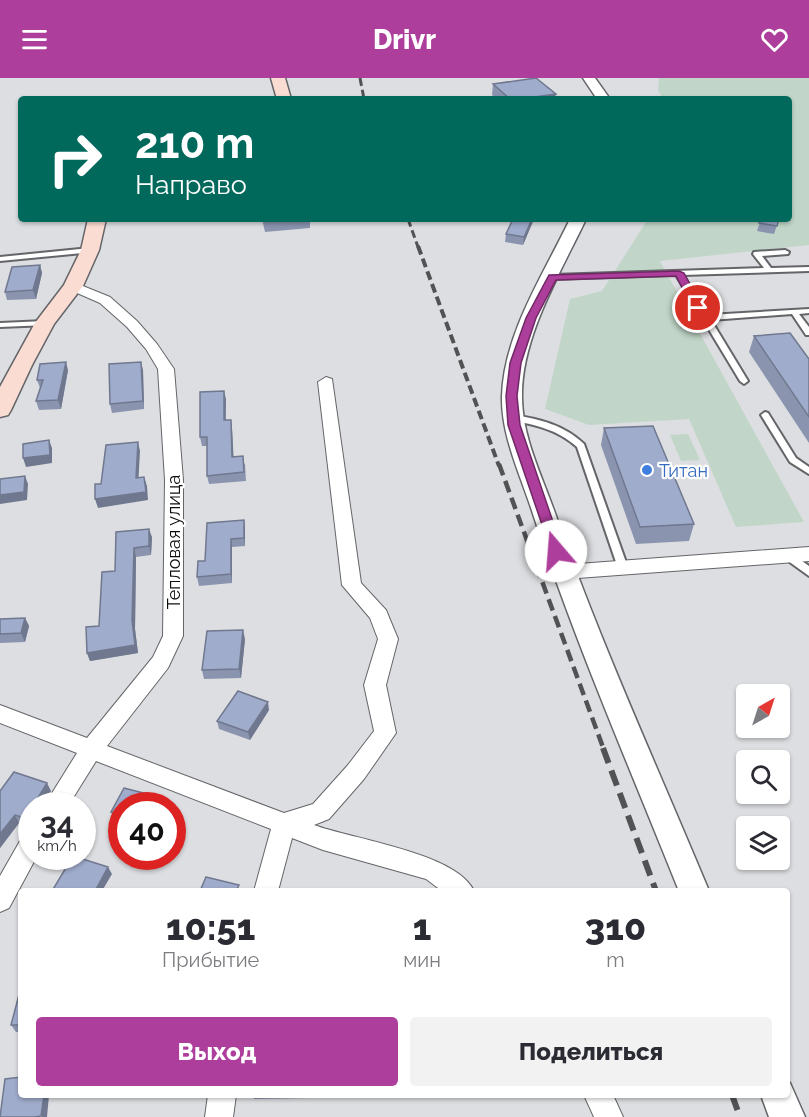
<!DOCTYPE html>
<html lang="ru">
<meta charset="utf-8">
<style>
body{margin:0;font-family:Raleway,sans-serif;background:#f2f2f3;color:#2b2b33;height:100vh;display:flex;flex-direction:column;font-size:22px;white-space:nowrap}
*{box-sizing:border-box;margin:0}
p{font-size:20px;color:#7c7c81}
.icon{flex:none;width:33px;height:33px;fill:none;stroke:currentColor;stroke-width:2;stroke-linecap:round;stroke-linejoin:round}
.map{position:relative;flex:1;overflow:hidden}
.details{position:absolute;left:18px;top:810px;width:772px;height:210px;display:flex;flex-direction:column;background:#fff;border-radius:6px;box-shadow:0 2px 4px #0004}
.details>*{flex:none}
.guide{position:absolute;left:18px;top:18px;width:774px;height:126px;border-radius:6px;box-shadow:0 2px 4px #0004;background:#00695c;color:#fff;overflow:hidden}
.needle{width:39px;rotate:39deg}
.controls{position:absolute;left:736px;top:606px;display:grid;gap:12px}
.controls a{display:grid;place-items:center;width:54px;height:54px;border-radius:6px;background:#fff;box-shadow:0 2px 4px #0004;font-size:30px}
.speed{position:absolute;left:18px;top:714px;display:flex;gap:12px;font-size:30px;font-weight:700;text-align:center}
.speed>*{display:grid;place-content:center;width:78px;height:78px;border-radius:50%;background:#fff;box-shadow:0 2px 4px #0004;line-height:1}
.speed small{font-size:15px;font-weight:400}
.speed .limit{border:9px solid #d22;background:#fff;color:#111}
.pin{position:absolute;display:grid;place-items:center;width:51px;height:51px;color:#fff;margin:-26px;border:3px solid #fff;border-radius:50%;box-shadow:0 2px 6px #0007}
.me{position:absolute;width:66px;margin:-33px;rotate:342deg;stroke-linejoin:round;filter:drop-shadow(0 0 4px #0008)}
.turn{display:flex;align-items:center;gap:21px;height:126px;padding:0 18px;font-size:27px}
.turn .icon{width:78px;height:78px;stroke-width:2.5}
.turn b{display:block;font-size:42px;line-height:51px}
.eta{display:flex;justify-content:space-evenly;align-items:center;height:102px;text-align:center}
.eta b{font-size:36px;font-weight:800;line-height:42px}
.action{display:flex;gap:12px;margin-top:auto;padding:12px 18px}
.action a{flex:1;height:69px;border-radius:6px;background:#ad3e9b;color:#fff;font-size:24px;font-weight:800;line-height:69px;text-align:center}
.action a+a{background:#f2f2f3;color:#2b2b33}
header{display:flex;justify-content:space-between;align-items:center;height:78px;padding:0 18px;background:#ad3e9b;color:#fff;font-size:27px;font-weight:800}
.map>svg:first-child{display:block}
.green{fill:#c1d6c8}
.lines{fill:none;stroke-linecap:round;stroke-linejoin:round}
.service-casing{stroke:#646568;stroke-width:4}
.minor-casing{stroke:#646568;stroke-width:2}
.tertiary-casing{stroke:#646568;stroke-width:3}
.secondary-casing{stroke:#646568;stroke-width:3}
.service{fill:#fff;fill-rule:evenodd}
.minor{fill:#fff;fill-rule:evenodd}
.tertiary{fill:#fff;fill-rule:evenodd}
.secondary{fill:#fbdcd3;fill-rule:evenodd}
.rail-far3{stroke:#515254;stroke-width:3;stroke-dasharray:8 4;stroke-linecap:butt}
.rail-far2{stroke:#515254;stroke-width:4;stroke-dasharray:9 4.5;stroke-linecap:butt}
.rail-far1{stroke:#515254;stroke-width:4.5;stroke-dasharray:12 6;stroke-linecap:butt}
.rail{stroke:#515254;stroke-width:6;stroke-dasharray:16 8;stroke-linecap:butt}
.wall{fill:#8a94af}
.shaded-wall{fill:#70788f}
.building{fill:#a0accc;stroke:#70788f;stroke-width:1.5}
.route{fill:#ad3e9b;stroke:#702865;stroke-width:1.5}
.shop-dot{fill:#3f7fe0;stroke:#fff;stroke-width:2}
.labels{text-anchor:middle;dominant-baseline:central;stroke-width:4.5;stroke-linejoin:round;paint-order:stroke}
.shop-label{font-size:18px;fill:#366cbe;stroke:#fff;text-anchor:start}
.street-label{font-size:18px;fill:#0b0c0d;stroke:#fff}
</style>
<header><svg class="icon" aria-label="menu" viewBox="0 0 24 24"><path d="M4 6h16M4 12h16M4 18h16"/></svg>Drivr<svg class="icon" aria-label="heart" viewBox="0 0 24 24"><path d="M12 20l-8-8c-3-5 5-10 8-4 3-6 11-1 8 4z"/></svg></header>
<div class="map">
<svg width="809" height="1039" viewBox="0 0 809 1039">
<rect width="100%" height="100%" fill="#dddee1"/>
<path class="green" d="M659,0h150v167l-149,16 144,261 -68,5 -47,-108 -100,6 -44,-16 25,-110 32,-8 46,-72h141v-120h-126l-5,-9z
M688,356l12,26 -19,1 -11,-26z"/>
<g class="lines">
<g class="service-casing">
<path id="service" d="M90,170l4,2 -1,2 -93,9v-4z
M785,172l4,2 -1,2 -26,2 9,12 38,-1v4l-126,4 25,40 101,-6v4l-10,1 10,13v8h-3l-14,-21 -81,6 37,61 -4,3 -4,-3 -64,-106 -123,4 -4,-2 4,-2 211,-7 -11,-14 1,-2z
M45,243l4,2 -1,2 -48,2v-4z
M765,334l3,1 28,45 13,9v7l-19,-12 -29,-47z
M513,337c27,4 51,10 71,29l44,124 -1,3 -4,1 -5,-4 -41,-121c-20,-18 -42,-22 -67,-27l-1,-2z
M788,473l21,15v10l-25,-18 -1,-3z"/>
</g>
<g class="minor-casing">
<path id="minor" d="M73,204l37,15 27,24 20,23 17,25 9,111v156l-15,32 -61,78 177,67 29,-9 35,-39 26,-34 -10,-46 14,-46 -8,-21 -28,-33 -24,-203 8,-5 6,2 29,204 25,27 12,29 -12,46 10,48 -32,46 -35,40 -15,6c38,14 143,28 160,66h-32l-16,-12 -103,-29 -31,-12 -14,53h-24l17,-62 -175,-68 -28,45h-24l33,-53 -77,-30v-18l87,33 66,-81 10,-21 2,-156 -7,-111 -12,-20 -19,-22 -27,-24 -32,-14 -2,-3z
M809,469v14l-245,18 -7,-2 -3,-5 3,-5 7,-2z
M32,753v25h5l-28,52 -9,4v-36l24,-42z
M208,1017h28l-3,22h-28z
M584,1017h29l10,22h-29z"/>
</g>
<g class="tertiary-casing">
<path id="tertiary" d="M583,0h12l15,21h-13z
M570,141h16c-25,53 -65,118 -64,178 0,40 20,79 33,116 45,129 102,253 154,378h-30c-50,-125 -104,-249 -146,-377 -12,-38 -32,-78 -31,-118 2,-63 42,-122 68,-177z
M788,1003l2,2 15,34h-36l-8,-22h27z"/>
</g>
<g class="secondary-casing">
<path id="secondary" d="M271,0h14l6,21h-14z
M88,141h18l-7,31 -16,36 -29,38 -22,41 -21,45 -3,5 -8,2v-30l35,-64 29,-38 17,-35z"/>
</g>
<use href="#service" class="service"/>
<use href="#minor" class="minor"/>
<use href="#tertiary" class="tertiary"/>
<use href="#secondary" class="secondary"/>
<path class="rail-far3" d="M360,0l4,21
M408,141l10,28"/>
<path class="rail-far2" d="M418,168l81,220"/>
<path class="rail-far1" d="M499,386l105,286"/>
<path class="rail" d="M603,670l53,143
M732,1017l8,22"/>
</g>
<path class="wall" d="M493,6l62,15h-58l-5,-4z
M262,141h48v9l-45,4z
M534,141l-11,26 -18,-3 1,-8z
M761,141h18l-5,15 -17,-3z
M40,187l2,8 -6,26 -29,1 -2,-8z
M754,258l55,23v84l-60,-91z
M68,292l-7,39 -22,1 -3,-9 4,-13 -3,-8z
M143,292l1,39 -32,4 -2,-9z
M226,321v21l6,8 1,29 12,7 1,17 -37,3 -2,-8v-30h-5l-2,-9z
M604,350l90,96 -5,17 -53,3 -35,-99z
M244,442l1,9v17l-13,1v36l-33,3 -2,-9 8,-16z
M116,454l36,5 -1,18 -15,2 -1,72 3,24 -48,8 -3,-8 12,-27 16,-55z
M25,540l4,8 -4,16 -25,1v-24z
M245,561l-4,39 -37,1 -2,-9z
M269,632l-19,30 -31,-11 -2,-8z
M124,710l35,9 3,8 -40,1v16l-8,-2 -3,-8z
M0,713h51l-19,15v17l-3,3 -10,-3 -19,25z
M21,906v48h-5l-5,-7z
M253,1017h58v3l-57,1z"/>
<path class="shaded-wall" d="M556,16l-1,5h-34z
M532,141h2l-11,26 1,-8z
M40,187l2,8 -6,26 -3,-9z
M66,284l2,8 -7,39 -3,-9z
M141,284l2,8 1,39 -1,-8z
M224,313l2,8 -1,30 -1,-9z
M231,342l1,8 2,37 -2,-8z
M49,362l3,8v15l-26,4 -3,-9z
M138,364l2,9 -2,36 -2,-9z
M25,398l3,8 -1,16 -27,4v-9z
M144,399l3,9 1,14 -50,8 -3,-9z
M244,442l1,9v17l-1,-8z
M149,451l3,8 -1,18 -2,-9z
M231,461l1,8v36l-1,-9z
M134,470l2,9 -1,72 3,24 -48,8 -3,-8 45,-33z
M25,540l4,8 -4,16 -4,-9z
M243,552l2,9 -4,39 -2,-9z
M268,624l1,8 -19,30 -2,-8z
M47,705l4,8 -9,15h-9z
M159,719l3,8 -7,1z
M32,730v15l-3,3 -4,-8z
M15,737l4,8 -19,25v-14z
M108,789l4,7 -10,17h-7z
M44,1017h5l-2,22h-5l-1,-1z"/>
<path class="building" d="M536,0l20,16 -35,5h-11l-17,-15z
M513,141h19l-8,18 -18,-3z
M761,141h18l-2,7 -18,-3z
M40,187l-7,25 -28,2 7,-25z
M790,255l19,26v58l-55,-81z
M66,284l-8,38 -22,1 7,-21h-6l3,-16z
M141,284l2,39 -33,3 -1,-40z
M224,313v29h7l1,37 11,-1 1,16 -37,4v-39h-7v-45z
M653,348l41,98 -54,3 -36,-99z
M49,362l1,15 -27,3v-14z
M138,364l-2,36 8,-1 2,15 -51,7v-15h6l5,-39z
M25,398l-1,16 -24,3v-16z
M244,442v18l-13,1v35l-34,3 1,-16h7l2,-38z
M149,451v17l-15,2 -2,72 3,25 -48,8 -1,-26 13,-1 3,-54 13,-1 1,-39z
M25,540l-4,15 -21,1v-15z
M243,552l-4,39 -37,1 5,-39z
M238,613l30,11 -20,30 -31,-11z
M14,694l33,11 -14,23h-1v2l-7,10 -10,-3 -15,19v-43z
M124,710l35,9 -4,9h-33v9l-11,-3z
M73,778l35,11 -13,24h-43z
M206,799l33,8 -3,6h-36z
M21,906v41h-10l9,-34z
M21,999v18h23l-3,21 -7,1h-34l5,-38z"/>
<path class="route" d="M679,193l5,2 19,35 -2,2h-7l-18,-34 -120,4 -20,38 -15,45 -4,33 3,29 43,126 -7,5 -4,-2 -44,-129 -2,-29 4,-33 16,-45 23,-43z"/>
<circle class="shop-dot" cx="647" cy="392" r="6"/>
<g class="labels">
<g class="shop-label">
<text x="659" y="392">Титан</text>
</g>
<g class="street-label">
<text transform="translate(173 464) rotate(-90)">Тепловая улица</text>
</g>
</g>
</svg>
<div class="controls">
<a><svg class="needle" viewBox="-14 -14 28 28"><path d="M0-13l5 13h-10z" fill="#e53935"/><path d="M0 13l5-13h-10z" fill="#7c7c81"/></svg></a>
<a><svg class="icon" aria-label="search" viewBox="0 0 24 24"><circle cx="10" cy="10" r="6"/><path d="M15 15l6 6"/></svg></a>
<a><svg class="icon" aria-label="layers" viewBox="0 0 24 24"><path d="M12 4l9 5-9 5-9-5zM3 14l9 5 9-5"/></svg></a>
</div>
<div class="speed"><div>34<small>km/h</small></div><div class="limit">40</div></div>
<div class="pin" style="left:698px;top:230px;background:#d93025"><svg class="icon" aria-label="arrive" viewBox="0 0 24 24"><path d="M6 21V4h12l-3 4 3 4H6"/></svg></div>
<svg class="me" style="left:556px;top:473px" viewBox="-20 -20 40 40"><circle r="19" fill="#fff"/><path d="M0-13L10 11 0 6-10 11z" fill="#ad3e9b"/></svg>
<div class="guide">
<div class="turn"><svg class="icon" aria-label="right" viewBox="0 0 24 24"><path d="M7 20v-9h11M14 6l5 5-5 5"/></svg><div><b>210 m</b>Направо</div></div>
</div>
<section class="details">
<div class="eta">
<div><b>10:51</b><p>Прибытие</p></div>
<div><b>1</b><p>мин</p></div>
<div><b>310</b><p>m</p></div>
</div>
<div class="action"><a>Выход</a><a>Поделиться</a></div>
</section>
</div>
